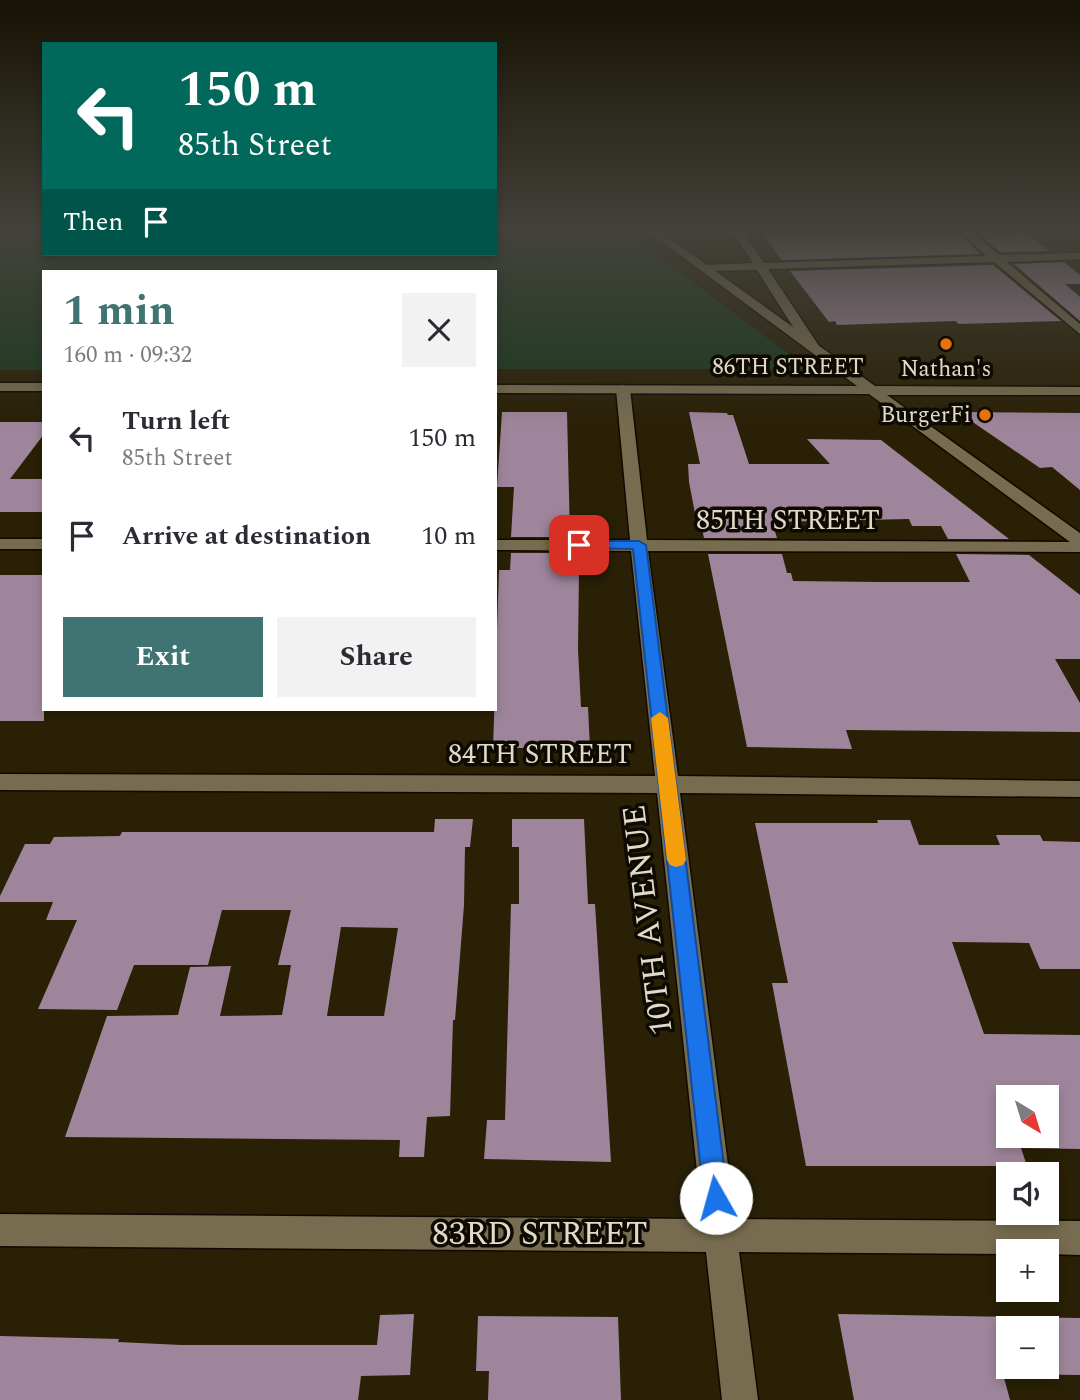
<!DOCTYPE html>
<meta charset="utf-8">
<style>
body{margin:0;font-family:Spectral,serif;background:#f2f2f3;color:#2b2b33;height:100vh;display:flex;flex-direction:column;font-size:26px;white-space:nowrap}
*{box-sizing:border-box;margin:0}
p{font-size:23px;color:#7c7c81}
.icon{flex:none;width:38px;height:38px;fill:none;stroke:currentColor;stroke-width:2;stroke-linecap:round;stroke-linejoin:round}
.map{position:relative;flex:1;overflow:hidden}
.panel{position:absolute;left:42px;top:270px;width:455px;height:441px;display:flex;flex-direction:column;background:#fff;border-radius:0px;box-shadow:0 4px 10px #0003}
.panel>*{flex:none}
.banner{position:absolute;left:42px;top:42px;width:455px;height:214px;border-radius:0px;box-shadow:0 4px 10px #0003;background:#00695c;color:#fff;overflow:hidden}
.needle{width:46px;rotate:142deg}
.buttons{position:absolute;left:996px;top:1085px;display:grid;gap:14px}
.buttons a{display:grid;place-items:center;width:63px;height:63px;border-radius:0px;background:#fff;box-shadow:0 4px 10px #0003;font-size:35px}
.pin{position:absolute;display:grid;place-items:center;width:60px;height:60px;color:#fff;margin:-30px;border-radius:14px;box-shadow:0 4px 10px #0006}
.me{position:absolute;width:77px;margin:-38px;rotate:353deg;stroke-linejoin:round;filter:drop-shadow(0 0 5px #0008)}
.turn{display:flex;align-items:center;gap:24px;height:147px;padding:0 21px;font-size:32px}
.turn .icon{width:91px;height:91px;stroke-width:2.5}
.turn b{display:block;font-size:49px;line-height:60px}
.then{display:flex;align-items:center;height:66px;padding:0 21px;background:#0003;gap:14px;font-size:26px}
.round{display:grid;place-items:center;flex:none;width:74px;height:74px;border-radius:0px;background:#f2f2f3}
.summary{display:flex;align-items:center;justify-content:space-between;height:119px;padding:0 21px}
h1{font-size:42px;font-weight:700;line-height:52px;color:#407472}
.primary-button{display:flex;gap:14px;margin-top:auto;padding:14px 21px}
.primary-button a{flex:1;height:80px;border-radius:0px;background:#407472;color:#fff;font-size:28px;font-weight:700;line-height:80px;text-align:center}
.primary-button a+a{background:#f2f2f3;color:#2b2b33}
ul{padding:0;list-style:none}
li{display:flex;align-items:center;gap:21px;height:98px;padding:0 21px}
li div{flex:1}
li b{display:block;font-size:26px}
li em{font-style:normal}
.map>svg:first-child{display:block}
.green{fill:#1b391e}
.building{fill:#9f859b;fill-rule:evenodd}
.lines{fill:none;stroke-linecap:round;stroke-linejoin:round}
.street-casing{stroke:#120900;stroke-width:3}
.secondary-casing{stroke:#120900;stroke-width:3}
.street{fill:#776c4f;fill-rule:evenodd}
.secondary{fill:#776c4f;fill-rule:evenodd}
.route{fill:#1a73e8;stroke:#114b97;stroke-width:2}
.slow{fill:#f59e0b}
.food-dot{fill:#e8710a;stroke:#0e0a02;stroke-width:2.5}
.labels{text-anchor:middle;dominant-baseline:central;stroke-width:7;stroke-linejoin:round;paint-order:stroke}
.far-street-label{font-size:23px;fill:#e0dacb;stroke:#0e0a02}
.far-poi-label{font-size:23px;fill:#e0dacb;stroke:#0e0a02}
.street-label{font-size:28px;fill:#e0dacb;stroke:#0e0a02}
.near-street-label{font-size:33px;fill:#e0dacb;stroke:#0e0a02}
</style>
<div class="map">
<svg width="1080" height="1400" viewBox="0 0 1080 1400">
<rect width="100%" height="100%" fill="#292005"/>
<path class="green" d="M0,232h44v22h451v-22h131l183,137h-314v-98h-451v99h-44z"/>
<path class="building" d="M761,232h197l22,22 -198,6z
M977,232h48l24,19 -49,1z
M1064,262l16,13v9h-15l15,13v24l-66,-57z
M993,265l68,56 -102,3 -4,-3 -118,4 -2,-4 -6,1 -39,-51z
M502,412h65l3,125h-59l3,-50h-17z
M689,412l38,1 1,2h5l16,49h81l-23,-25 74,1 128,99h-61l-7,-13h-29l-3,-7 -137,3 5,16h-73l-3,-14h-4l-8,-42 -1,-18h12z
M958,412l122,1v77l-28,-23 -12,1z
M0,422h44v12l-34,45h34v33h-44z
M511,553h59l1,18h8l-1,79 3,57h7l2,41h-97l6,-178h11z
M708,554h74l5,19h4l2,8 86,1h91l-14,-28 73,1 51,40v64h-25l25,44v29l-234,-2 6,19 -105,-2z
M0,575h44v146h-44z
M435,819h38l-3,28h-5l-1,58 -9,115h-2l-3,96 -23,1 -3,40h-25l1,-17 -335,-3 42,-121 71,-1 12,-48 41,-1 -11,50 62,-1 9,-50h-13l13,-55h-69l-14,55h-74l-17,45 -79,-1 39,-89h-31l7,-18h-53v-6l25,-52h25l4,-7 66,-1 2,-4h312zM341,927l57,1 -14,88h-57z
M512,819h72l4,85h7l16,258 -127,-3 3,-39h18l6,-216h8v-57h-7z
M877,820h33l9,25h81l-4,-10h44l3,6 37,1v127h-40l-11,-26 -77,-1 32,92 96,1v114l-59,-1 6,18h-221l-34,-183h16l-33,-160h123zM1008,1097h38v39h-38z
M414,1314l-4,61 -49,1 -3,24h-358v-64l119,3 -1,3 63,3h196l3,-30z
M838,1314l242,4v57l-77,-1 7,26h-156zM1008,1328h38v39h-38z
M478,1316l140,1 3,83h-133l1,-29h-13z"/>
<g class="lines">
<g class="street-casing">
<path id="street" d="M733,232h10l21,31 222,-7 -26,-24h12l27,23 81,-2v6l-73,3 73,62v10l-86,-72 -226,7 51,77 -7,4 -5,-1 -50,-79 -53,1 -6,-3 6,-3 49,-2z
M623,385l7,4 17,151 433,2v10l-432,-1 30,225 402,5v16l-400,-4 55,426 345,2v34l-34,-1v-3h-38v3l-269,-2 19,148h-36l-16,-148 -706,-6v-32l702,5 -45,-426 -657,-3v-16l655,2 -24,-225 -136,-1v-10h135l-14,-151z
M0,539h44v10h-44z"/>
</g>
<g class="secondary-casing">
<path id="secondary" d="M649,232h12l214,154 205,1v8h-193l193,138v13l-6,-1 -205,-151 -374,-1v-8l362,1z
M0,383h44v8h-44z"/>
</g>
<use href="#street" class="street"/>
<use href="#secondary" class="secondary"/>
</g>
<linearGradient id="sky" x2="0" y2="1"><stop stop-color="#171203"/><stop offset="0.54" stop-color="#43423b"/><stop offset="1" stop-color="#43423b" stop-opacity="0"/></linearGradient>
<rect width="1080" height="428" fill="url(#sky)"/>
<path class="route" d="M579,541h60l7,4 82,653 -3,9 -9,3 -9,-3 -3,-9 -71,-649 -58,-1v-5z"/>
<path class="slow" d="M660,712l8,6 18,142 -3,5 -7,2 -6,-2 -3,-5 -16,-142z"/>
<g class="food-dot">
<circle cx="946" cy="344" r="7"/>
<circle cx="985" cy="415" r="7"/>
</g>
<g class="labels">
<g class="far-street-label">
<text x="788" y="367">86TH STREET</text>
</g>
<g class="far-poi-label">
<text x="946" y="369">Nathan's</text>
<text x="971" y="415" text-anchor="end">BurgerFi</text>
</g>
<g class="street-label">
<text x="788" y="520">85TH STREET</text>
<text x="540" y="754">84TH STREET</text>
</g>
<g class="near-street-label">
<text transform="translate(648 920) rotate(-97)">10TH AVENUE</text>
<text x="540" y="1234">83RD STREET</text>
</g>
</g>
</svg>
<div class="buttons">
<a><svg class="needle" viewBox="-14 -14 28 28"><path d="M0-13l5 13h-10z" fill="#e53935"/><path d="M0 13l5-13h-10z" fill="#7c7c81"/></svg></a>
<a><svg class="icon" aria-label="sound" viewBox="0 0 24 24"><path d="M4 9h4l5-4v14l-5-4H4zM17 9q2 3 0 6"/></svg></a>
<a>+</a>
<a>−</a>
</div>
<div class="pin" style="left:579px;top:545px;background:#d93025"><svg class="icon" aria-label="arrive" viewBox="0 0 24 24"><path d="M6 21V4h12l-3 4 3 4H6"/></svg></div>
<svg class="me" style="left:716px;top:1198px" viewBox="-20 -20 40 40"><circle r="19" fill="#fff"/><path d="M0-13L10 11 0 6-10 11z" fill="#1a73e8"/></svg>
<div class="banner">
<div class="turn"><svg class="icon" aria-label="left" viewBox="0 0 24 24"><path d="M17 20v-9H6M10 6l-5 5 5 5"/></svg><div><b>150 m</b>85th Street</div></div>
<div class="then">Then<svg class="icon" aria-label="arrive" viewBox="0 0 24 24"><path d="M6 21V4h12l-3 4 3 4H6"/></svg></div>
</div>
<section class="panel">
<div class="summary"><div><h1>1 min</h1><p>160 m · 09:32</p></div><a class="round"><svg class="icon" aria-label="close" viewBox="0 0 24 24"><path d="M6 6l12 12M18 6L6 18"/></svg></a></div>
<ul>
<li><svg class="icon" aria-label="left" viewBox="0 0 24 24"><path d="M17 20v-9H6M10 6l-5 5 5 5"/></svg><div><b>Turn left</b><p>85th Street</p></div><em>150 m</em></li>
<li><svg class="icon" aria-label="arrive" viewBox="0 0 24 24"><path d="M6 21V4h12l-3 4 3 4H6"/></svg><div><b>Arrive at destination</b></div><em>10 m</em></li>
</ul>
<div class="primary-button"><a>Exit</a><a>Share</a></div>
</section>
</div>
